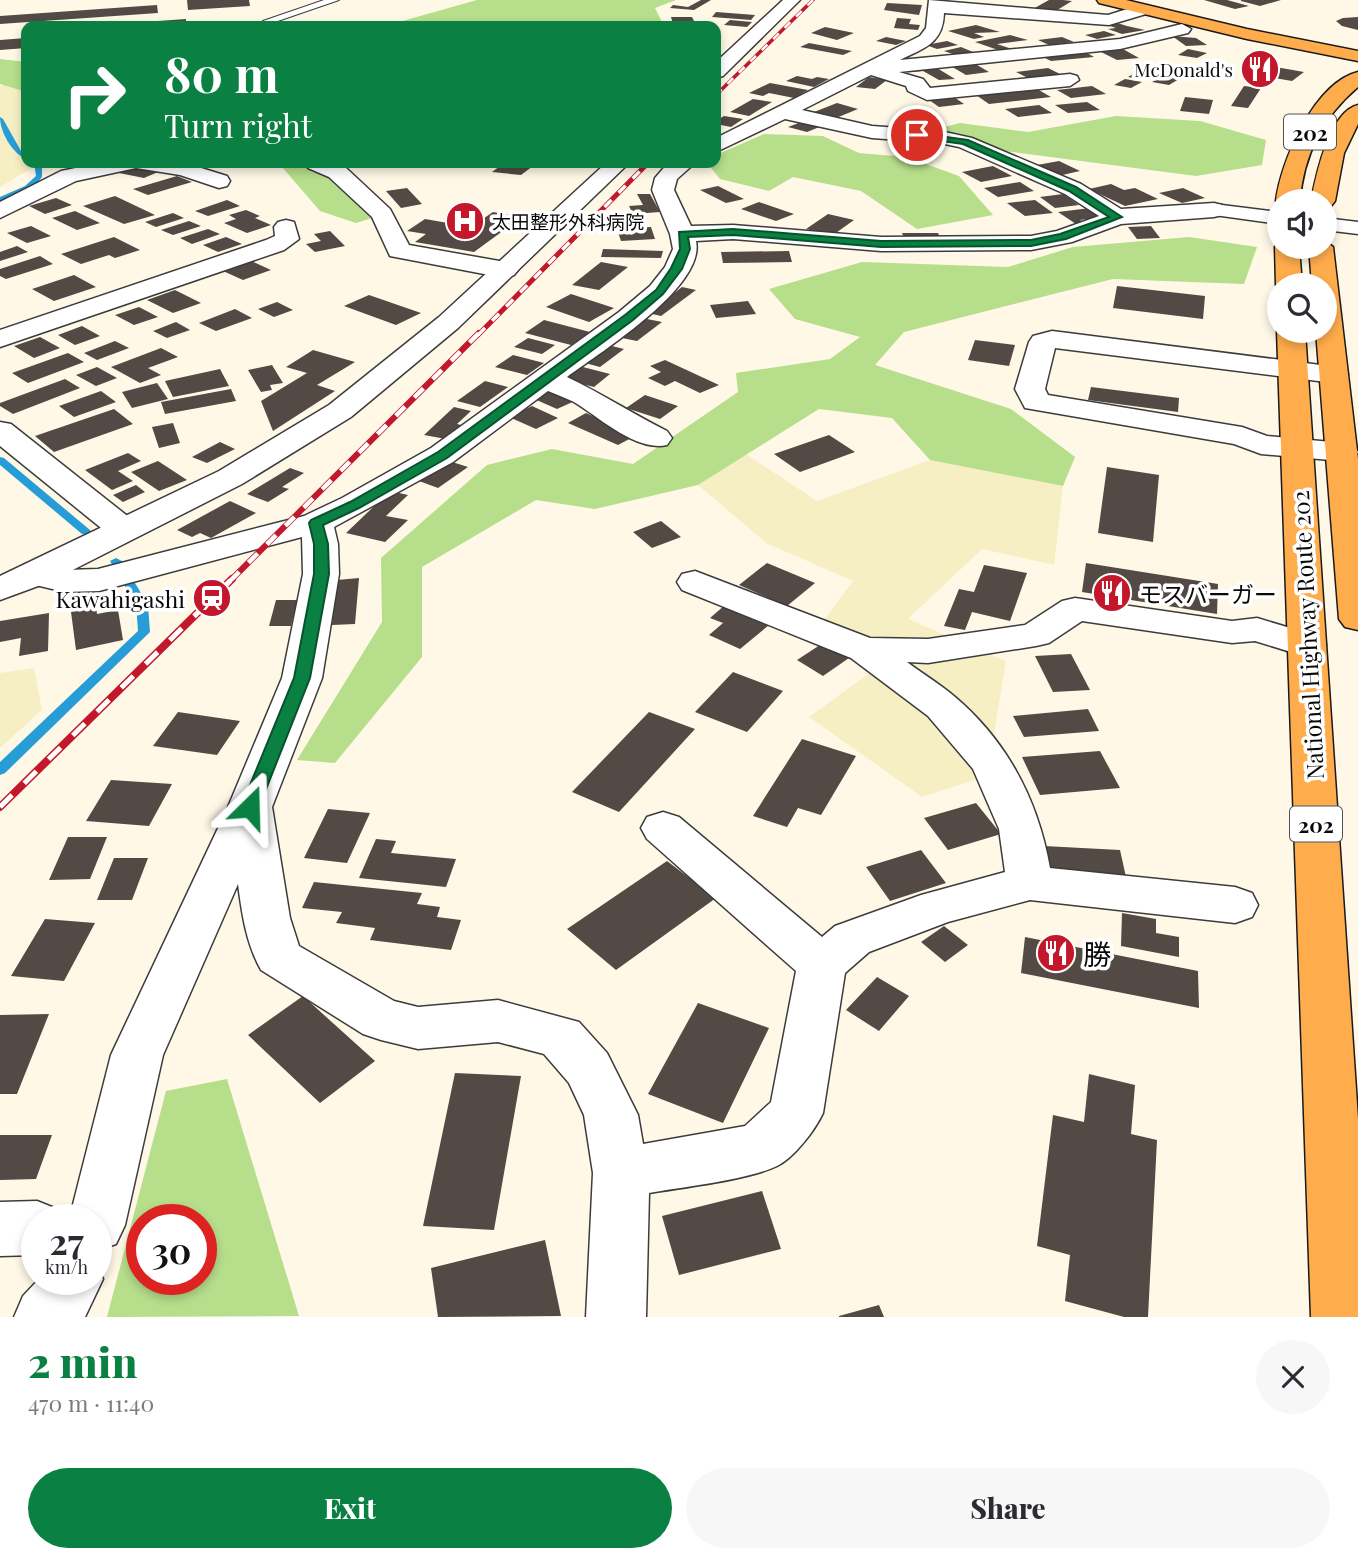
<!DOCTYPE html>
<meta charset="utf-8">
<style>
body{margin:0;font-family:"Playfair Display","Noto Sans JP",serif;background:#f7f7f7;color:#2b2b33;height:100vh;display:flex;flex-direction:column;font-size:26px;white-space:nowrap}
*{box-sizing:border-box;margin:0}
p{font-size:23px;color:#7c7c81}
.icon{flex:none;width:38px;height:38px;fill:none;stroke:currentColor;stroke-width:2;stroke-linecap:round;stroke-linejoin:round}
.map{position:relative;height:1317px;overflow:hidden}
.sheet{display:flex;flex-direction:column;background:#fff;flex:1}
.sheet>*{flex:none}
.hud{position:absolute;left:21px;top:21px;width:700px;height:147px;border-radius:14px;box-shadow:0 4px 10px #0003;background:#0b8043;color:#fff;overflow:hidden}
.controls{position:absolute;left:1267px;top:189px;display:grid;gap:14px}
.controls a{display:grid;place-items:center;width:70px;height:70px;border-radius:50%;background:#fff;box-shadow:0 4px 10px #0003;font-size:35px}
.speed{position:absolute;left:21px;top:1204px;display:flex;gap:14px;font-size:35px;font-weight:700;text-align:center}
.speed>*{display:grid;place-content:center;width:91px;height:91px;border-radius:50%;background:#fff;box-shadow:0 4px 10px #0003;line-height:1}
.speed small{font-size:18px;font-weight:400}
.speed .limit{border:10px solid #d22;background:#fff;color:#111}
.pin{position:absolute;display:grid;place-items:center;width:60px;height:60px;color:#fff;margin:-30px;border:4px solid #fff;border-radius:50%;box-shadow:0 2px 7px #0007}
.me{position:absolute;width:77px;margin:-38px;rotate:22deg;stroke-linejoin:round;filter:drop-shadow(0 0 5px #0008)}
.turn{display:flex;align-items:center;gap:24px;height:147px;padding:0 28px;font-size:32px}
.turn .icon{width:91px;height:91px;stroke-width:2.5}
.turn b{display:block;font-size:49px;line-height:60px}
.round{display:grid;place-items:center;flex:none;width:74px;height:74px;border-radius:37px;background:#f7f7f7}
.head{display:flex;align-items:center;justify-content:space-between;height:119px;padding:0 28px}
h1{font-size:42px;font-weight:800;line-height:52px;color:#0b8043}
.button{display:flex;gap:14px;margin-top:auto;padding:14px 28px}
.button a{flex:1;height:80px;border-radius:42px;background:#0b8043;color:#fff;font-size:28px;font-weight:800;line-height:80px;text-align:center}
.button a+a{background:#f7f7f7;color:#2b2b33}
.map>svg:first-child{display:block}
.farmland{fill:#f7efc4}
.forest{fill:#b6de8b;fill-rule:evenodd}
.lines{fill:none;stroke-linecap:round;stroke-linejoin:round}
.stream{fill:#279dd8;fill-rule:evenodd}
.building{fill:#534945}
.service-casing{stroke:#3c3c3c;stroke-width:2}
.pedestrian-casing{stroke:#3c3c3c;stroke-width:3}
.minor-casing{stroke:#3c3c3c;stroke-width:3}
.tertiary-casing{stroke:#3c3c3c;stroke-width:3}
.trunk-casing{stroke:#1a1a1a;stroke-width:3}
.service{fill:#fff;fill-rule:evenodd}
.pedestrian{fill:#fff;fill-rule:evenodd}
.minor{fill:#fff;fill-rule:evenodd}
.tertiary{fill:#fff;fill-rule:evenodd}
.trunk{fill:#ffac4d;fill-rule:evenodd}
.rail-far3-casing{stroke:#c3182b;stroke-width:3.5}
.rail-far2-casing{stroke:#c3182b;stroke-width:5}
.rail-far1-casing{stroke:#c3182b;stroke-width:6}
.rail-casing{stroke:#c3182b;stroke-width:8}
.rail-far3{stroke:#fff;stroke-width:2.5;stroke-dasharray:8;stroke-linecap:butt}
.rail-far2{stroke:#fff;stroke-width:3.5;stroke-dasharray:10;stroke-linecap:butt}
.rail-far1{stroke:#fff;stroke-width:4.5;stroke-dasharray:13;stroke-linecap:butt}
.rail{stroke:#fff;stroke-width:5;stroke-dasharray:17;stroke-linecap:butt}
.route{fill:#0b8043;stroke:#07532c;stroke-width:2}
.labels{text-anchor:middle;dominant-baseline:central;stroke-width:7;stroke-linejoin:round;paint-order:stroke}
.far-poi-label{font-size:19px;fill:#090909;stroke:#fff;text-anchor:end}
.shield{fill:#fff;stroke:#535353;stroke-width:2}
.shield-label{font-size:21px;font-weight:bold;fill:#090909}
.poi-label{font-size:23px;fill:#090909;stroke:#fff;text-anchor:start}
.street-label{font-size:23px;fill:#090909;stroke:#fff}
.near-poi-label{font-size:28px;fill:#090909;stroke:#fff;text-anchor:start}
</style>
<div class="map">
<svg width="1358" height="1317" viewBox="0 0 1358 1317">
<rect width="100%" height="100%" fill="#fff8e6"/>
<path class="farmland" d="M3,85l23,7v71h14l-40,24v-101z
M746,454l71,47 113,-41 133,26 -9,79 -72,-16 -74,70 98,42 -19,115 -65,21 -113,-80 74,-54 -60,-42 30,-40 -87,-38 -68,-58z
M34,668l8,42 -42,38v-75z"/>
<path class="forest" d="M477,0h199l-21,8 9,18h-245l-20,-4z
M0,59l26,3v30l-26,-8z
M1116,116l84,5 66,19 -4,25 -66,11 -192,-25 -67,-22 23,-6 68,9z
M764,134l59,2 36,17 47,4 53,19 34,39 -76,14 -56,-38 -68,-14 -24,14 -49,-12 -13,-16h9v-8z
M258,163h67l37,20 30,29 -36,11 -36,-12 -38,-44z
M1189,237l68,10 -13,37 -131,-5 -209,53 -29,33 136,44 64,48 -12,29 -133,-26 -38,-42 -73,-9 -121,76 -103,24 -59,-9 -114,67v90l-87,106 -38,-3 85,-138 -1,-64 106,-93 65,-16 81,15 105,-72 -2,-19 94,-14 30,-22 -65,-18 -26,-30 93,-27 146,5 65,-20z
M227,1079l72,237 -192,1 59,-226zM142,1220h59v59h-59z"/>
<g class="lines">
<path class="stream" d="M0,117l3,2 18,32 5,3v5c-14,-6 -26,-27 -26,-42z
M34,163l8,1v13l-11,13 -31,12v-5l25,-11 11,-10z
M0,457l4,1 86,72 1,2 -1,2h-8l-82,-69z
M116,558l6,3 26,44 2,27 -145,141 -5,2v-13l138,-131 -2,-26 -26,-44z"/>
</g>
<path class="building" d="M187,0h62l1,6 -62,4z
M701,0h10l-17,10 -24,-2 3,-3 15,2z
M1049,0h14l9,1 -18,11 -23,-2z
M1204,0h23l22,6 -14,3z
M1281,0l-21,6 -19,-5v-1z
M887,3l35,2 -3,10 -35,-5z
M157,5l1,8 -158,11v-8z
M716,12l39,3 -4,5 -39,-3z
M671,17h21l3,6 -22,1z
M1358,17v13l-16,-4 -6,-5 7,-3z
M897,18l14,1 -2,5 11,1 -2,5 -24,-2z
M186,19v7h-70v-2z
M730,20l22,2 -5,5 -23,-2z
M1114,22l13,4 18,4 -23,4 -14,-5 8,-1 -12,-4z
M976,25l24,7 -26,1 10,4 -10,2 -26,-8z
M825,27l29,6 -17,7 -26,-7z
M1104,31l12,4 -19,4 -12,-4z
M1010,35l18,5 -31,4 15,5 -11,2 -26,-9z
M1172,36l24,2 11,7 -21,1z
M886,37l20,4 -10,4 -20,-4z
M1062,37l12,5 -25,3 -11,-5z
M26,38v10l-26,2v-10z
M947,41l11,4 -21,4 -11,-4z
M809,43l43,8 -9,4 -43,-8z
M961,47l12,5 -17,3 -12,-4z
M1121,48l18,10 -22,2 -18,-9z
M1188,49l19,4 -10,5 -19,-3z
M1082,50l12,7 -43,4 -12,-6z
M972,62l17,10 -23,3 -17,-10z
M1258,64l46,8 -12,9 -47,-8z
M932,65l23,14 -16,1 -16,-9 -14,1 -6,-4z
M1048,68l12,6 -32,4 -12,-6z
M1138,71l17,3 -11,6 -16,-3z
M797,76l15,3 5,-2 12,2 -15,8 -28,-6z
M1163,76l16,3 -10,6 -17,-3z
M869,77l18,3 -12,9 -19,-2z
M1125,79l17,3 -11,6 -17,-3z
M770,83l38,7 -14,8 -25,-5 -6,3 -14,-3z
M1092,86l14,8 -35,4 -14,-8z
M1244,86l17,2 -13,20 -17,-2z
M1037,89l14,8 -62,7 -13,-9z
M954,97l10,7 -25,3 -10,-7z
M1185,97l28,3 -4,14 -29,-3z
M753,99l19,3 -23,14 -19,-4z
M1087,102l13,8 -32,3 -13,-8z
M837,103l21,6 -22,9 -22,-6z
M1039,105l13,8 -34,4 -13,-8z
M724,116l19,3 -12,8 -15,-3v-3z
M804,121l18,5 -15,6 -19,-5z
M1059,161l21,10 -22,5 -21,-11z
M504,163h33l-16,12 -29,-3z
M129,166l29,6 -14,6 -30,-6z
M993,166l19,10 -31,6 -19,-10z
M177,176l15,6 -44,13 -15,-6z
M1020,182l14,9 -36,6 -14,-9z
M1111,184l13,6 11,-2 23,11 -33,7 -36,-17z
M718,186l26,13 -18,4 -26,-13z
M407,188l15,16 -21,4 -15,-17z
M1183,188l22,10 -23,5 -23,-10z
M637,194h13l10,18 -27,2 -4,-8 14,-1z
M1063,194l16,11 -24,3 -15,-11z
M115,196l40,19 -31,9 -41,-18z
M56,198l16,7 -27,9 -16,-8z
M227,200l13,6 -32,10 -13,-5z
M1035,200l18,13 -28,3 -18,-13z
M759,202l35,12 -18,7 -35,-12z
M1090,208l13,9 -23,3 5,3 -9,1 -18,-12z
M246,210l14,6 -5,2 16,7 -24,8 -23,-10 12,-4 -7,-4z
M75,211l25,12 -23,7 -25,-12z
M493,212l29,5 -48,35 -59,-10 11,-8 -19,-3 18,-12 46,8z
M173,213l11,5 -28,9 -11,-5z
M828,214l26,6 -21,15 -27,-6z
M189,221l12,5 -28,9 -12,-5z
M31,226l20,10 -24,7 -20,-10z
M1151,226l9,12 -23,1 -9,-12z
M651,227l4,12 -34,2 -4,-12z
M208,229l12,5 -28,10 -12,-6z
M330,231l15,15 -30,6 -9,-8 15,-3 -7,-7z
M902,233h36l3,7h-36z
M114,237l26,13 -25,8 -6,-3 -28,9 -20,-10z
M226,237l16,7 -24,8 -15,-7z
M17,246l11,6 -28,9v-9z
M603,249l60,2 -2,7 -60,-1z
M789,251l3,11 -69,1 -2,-11z
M40,256l13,8 -47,15 -6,-3v-7z
M251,261l20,9 -28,10 -20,-9z
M601,262l27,5 -29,23 -27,-5z
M74,275l22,12 -42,14 -22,-12z
M1117,286l88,10 -2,23 -90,-11z
M682,287l14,3 -35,26 -13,-3z
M175,290l26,13 -28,10 -26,-13z
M571,294l43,14 -25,14 -43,-15z
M369,295l52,18 -25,12 -52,-19z
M748,301l8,13 -40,4 -6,-13z
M277,302l16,8 -19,7 -16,-8z
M139,307l19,10 -24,8 -19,-10z
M235,309l17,9 -36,13 -17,-8z
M642,318l20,4 -25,19 -20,-4z
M544,320l46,12 -19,13 -46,-12z
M176,322l14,8 -23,8 -14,-7z
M82,326l18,10 -25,9 -17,-10z
M40,337l20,11 -26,10 -20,-12z
M528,338l27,7 -13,9 -28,-7z
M975,340l40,5 -6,21 -41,-6z
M115,341l14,7 -32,12 -13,-7z
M604,344l20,5 -24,18 -19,-5z
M161,348l17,9 -30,11 13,7 -21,8 -29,-16z
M313,350l42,12 -38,23 18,6 -62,40 -12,-30 46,-28 -21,-6z
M68,353l16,9 -56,21 -16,-10z
M513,355l31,8 -17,12 -32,-8z
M665,360l54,25 -19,8 -25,-12 -10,5 -17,-8 13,-6 -11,-6z
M272,365l11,18 -13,2 2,5 -11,2 -13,-22z
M579,366l31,8 -16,13 -32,-8z
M97,367l20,11 -21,8 -20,-11z
M220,369l9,17 -56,11 -8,-16z
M65,379l15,9 -67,26 -13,-8v-3z
M485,381l23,6 -28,20 -23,-6z
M157,383l11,16 -36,9 -10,-16z
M1091,387l88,11 -1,14 -90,-12z
M231,389l5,12 -71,13 -4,-12z
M551,389l26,11 -20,9 -25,-11z
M101,391l15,11 -42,15 -15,-11z
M645,395l33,11 -18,13 -34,-11z
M532,406l26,12 -22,11 -27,-12z
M454,407l17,4 -14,13 4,1 -15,14 -22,-4z
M114,409l19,15 -79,28 -19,-16z
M586,413l49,23 -17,9 -50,-22z
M173,423l7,20 -21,5 -7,-21z
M829,435l26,17 -55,20 -26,-18z
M220,442l15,7 -28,14 -15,-6z
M128,453l13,8 -23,10 15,10 -21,9 -27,-20z
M158,461l29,19 -28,11 -28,-19z
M449,461l19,6 -30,21 -19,-7z
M1107,467l52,8 -6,67 -55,-9z
M290,468l14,5 -22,14 7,2 -21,13 -21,-8z
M136,485l9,7 -22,10 -10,-7z
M390,491l18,4 -22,21 22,4 -23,22 -39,-9z
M230,501l26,12 -45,25 -11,-5 -8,4 -15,-7z
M661,521l20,16 -29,11 -19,-16z
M767,563l48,20 -28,23 -48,-21z
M1086,563l132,21 -1,30 -135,-22z
M984,565l43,8 -17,48 -38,-9 -7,18 -21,-4 15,-37 15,3z
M359,578l-4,46 -23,1 5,-45z
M276,600h21l-6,26h-22z
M725,605l44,20 -29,24 -31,-14 14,-12 -13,-5z
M96,606l1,8 21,-4 5,30 -47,10 -5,-38z
M49,613l-1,38 -29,5 2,-18 -21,4v-21z
M823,643l26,15 -26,18 -26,-16z
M1071,654l19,36 -37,2 -18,-36z
M733,672l50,19 -36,41 -52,-20z
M1088,709l11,22 -75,6 -11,-21z
M178,712l62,9 -23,34 -64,-9z
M649,712l46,17 -76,83 -47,-20z
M802,739l54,17 -35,59 -23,-7 -11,19 -34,-11z
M1100,751l20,37 -80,7 -18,-38z
M111,780l61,4 -23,42 -63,-5z
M976,803l25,31 -53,16 -24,-32z
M328,809l42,4 -23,50 -43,-5z
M68,837h39l-17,42 -41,1z
M376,839l20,2 -5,12 65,6 -10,28 -87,-9z
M1044,846l76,4 6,27 -77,-3z
M921,850l25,33 -56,18 -24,-34z
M114,858h34l-16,42h-35z
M667,861l49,37 -100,72 -49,-41z
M314,882l108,11 -5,11 23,3 -3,10 24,3 -10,30 -81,-10 5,-12 -39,-5 6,-11 -40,-4z
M1122,913l34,6v14l23,4v20l-58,-11z
M45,919l50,4 -31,58 -53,-5z
M944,926l24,19 -23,17 -24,-20z
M1025,937l173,34 1,37 -178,-35z
M877,977l32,19 -30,35 -33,-21z
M303,996l72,65 -55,42 -72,-68z
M698,1003l71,25 -46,95 -75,-29z
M49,1014l-32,80h-17v-79z
M455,1073l66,3 -27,154 -71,-4z
M1089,1074l46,11 -4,49 26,6 -9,177h-24l-59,-16 5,-46 -33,-9 16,-131 31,7z
M0,1135h52l-16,44 -36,1z
M762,1191l19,58 -102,26 -17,-59z
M545,1240l16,76 -123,1 -7,-49z
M879,1305l5,12h-45v-1z"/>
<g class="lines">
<g class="service-casing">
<path id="service" d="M324,0h15l-67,23 -9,-2z"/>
</g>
<g class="pedestrian-casing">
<path id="pedestrian" d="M1214,204l65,8v12l-72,-10 -3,-4 3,-4z
M1325,218l33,4v12l-33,-4z"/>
</g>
<g class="minor-casing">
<path id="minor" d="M929,0l179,15 32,-10 8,5 -2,4 -37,11 -165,-12c-1,31 -20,35 -44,47l220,-21 62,-15 9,5 -3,4 -68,16 -221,23 24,7 7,9 140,-14 7,2 2,4 -9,6 -143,14 -19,-9 -2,-5 -35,-11 -69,35 70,16 68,5 32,7 109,46 40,25 93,-6 8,2 4,5 -4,5 -8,2 -93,7 -49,18 -41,8 -150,1 -148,-12 -37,2c10,46 -97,112 -129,136 34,16 66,37 100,54l5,7 -5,7c-31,7 -68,-28 -93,-43 -8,-4 -17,-7 -26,-11l-95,71 -119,65 4,17 1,30 -17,104 -50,129 18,111 9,28 95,55 24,6 80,-7 81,22 28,31 31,62 5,29 102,-18 26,-24 25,-131 -149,-132 -6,-11 6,-11 16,-5 16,5 143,120 13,-11 86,-31 84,-23 -6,-43 -26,-60 -45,-53 -77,-58 -169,-68 -5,-8 5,-8 13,-3 175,67 58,1 97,-14 37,-24 13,-3 157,23 25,-3 63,19 6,8 -6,8 -13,4 -52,-16 -23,2 -150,-22 -33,22 -13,3 -108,17 -21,-1c16,12 33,22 48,35 53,45 83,104 95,171l185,19 17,6 6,12 -6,12 -17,6 -205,-23 -82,22 -79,30 -24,21 -22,140c-8,17 -29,45 -46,53 -29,14 -94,21 -128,27l-3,124h-60l7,-144 -9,-58 -15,-32 -25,-29 -46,-12 -80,7 -37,-9 -18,-6 -102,-64c-15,-27 -19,-56 -23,-86l-75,171 -38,170 -9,19 -20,7v-31h-27l42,-165 117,-248 54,-129 21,-104 -1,-37 -203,54 -34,1 -42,-10 -5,-8 5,-8 13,-3 29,7 33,-1 206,-53 38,-18 89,-50 188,-136 31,-26 15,-19 8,-18 -3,-15 -18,-44 3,-12 13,-15h27l-18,16 -3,11 17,36 42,-1 148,12 150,-1 26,-5 42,-15 -34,-22 -106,-47 -19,-4 -68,-5 -87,-19 -69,33v-14l204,-102 6,-8z
M100,163h85l42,13 3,5 -3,5 -8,2 -39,-13 -44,-7 -60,13 -76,37v-16l61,-31z
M305,163h29l11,4 45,42 19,36 96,17 9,3 4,5 -4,5 -9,3 -115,-22 -18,-39 -43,-40 -21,-9z
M286,220l8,2 5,17 -15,11 -284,97v-17l266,-90 9,-4 -1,-9 4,-5z
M1052,331l292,37 4,6 -4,6 -10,3 -279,-35 -10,41 3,6 194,32 25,9 75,7 11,2 5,7 -5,7 -11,2 -81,-7 -27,-10 -209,-36 -10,-19 14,-47 4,-6z
M0,422l11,2 124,98 5,7 -5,7 -12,3 -12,-3 -111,-90z
M37,1201l20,8 5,11h-25v35l-37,1v-54z
M96,1264l7,15 -18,38h-71l9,-21 16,-17h57z"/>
</g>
<g class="tertiary-casing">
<path id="tertiary" d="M783,0h17l-77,76 -7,2v-16z
M606,163h23l-171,165 -107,89 -109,67 -193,98 -49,18v-24l219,-105 110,-66 110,-88z"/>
</g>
<g class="trunk-casing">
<path id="trunk" d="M1097,0h29l121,29 111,22v10l-111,-22 -148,-36z
M1358,72v15c-35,29 -55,69 -58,114h-21v4l-3,-4c5,-40 38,-118 82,-129z
M1358,105v19l-14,29 -9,48 -4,5 -6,1v-6h-14c5,-25 18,-89 47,-96z
M1325,241l8,6 25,212v171l-13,-3 -6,-8 -23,-288h9v-46h-13l-3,-38h16z
M1279,242v5h20l3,38h-23v5l-3,-5 -1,-38z
M1279,328v3h26l53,788v198h-47l-34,-986z"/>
</g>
<use href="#service" class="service"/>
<use href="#pedestrian" class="pedestrian"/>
<use href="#minor" class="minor"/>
<use href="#tertiary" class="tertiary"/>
<use href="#trunk" class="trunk"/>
<g class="rail-far3-casing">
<path id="rail-far3" d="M716,95l97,-95"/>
</g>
<g class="rail-far2-casing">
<path id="rail-far2" d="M478,335l170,-172"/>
</g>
<g class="rail-far1-casing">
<path id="rail-far1" d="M230,581l249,-248"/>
</g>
<g class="rail-casing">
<path id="rail" d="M0,807l232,-228"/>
</g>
<use href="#rail-far3" class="rail-far3"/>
<use href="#rail-far2" class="rail-far2"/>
<use href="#rail-far1" class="rail-far1"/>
<use href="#rail" class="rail"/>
</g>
<path class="route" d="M917,133l51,7 108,47 46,30 -56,22 -35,7 -150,1 -148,-12 -45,2 2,12 -8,20 -19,25 -30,26 -186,138 -88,50 -36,17 5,19 1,30 -19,104 -51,129 -2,5h-13l-3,-5 53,-129 20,-104v-30l-5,-21 2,-3 39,-18 88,-50 187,-137 31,-25 15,-22 9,-19 -1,-17 54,-3 148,12 150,-1 29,-6 49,-17 -40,-26 -106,-47 -49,-7z"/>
<defs>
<g id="restaurant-disc" transform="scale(2.0125)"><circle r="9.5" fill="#c3182b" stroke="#fff"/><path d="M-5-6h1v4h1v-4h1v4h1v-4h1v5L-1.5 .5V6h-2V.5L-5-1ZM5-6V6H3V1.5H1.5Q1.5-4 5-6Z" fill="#fff"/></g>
<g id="hospital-disc" transform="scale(2.0125)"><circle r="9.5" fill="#c3182b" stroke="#fff"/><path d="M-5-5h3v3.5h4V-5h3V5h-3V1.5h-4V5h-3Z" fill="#fff"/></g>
<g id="station-disc" transform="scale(2.0125)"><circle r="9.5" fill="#c3182b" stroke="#fff"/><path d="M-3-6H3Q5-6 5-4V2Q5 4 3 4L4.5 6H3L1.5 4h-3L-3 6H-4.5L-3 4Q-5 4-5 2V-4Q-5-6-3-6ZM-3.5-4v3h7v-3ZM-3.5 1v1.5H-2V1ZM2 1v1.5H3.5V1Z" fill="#fff"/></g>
</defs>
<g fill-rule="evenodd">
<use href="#restaurant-disc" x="1260" y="69"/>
<use href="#hospital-disc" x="465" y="221"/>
<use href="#restaurant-disc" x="1112" y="593"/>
<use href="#station-disc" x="212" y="598"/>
<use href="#restaurant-disc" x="1056" y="953"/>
</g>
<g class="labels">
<g class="far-poi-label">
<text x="1233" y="69">McDonald's</text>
<text x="492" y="221" text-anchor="start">太田整形外科病院</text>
</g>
<g class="shield">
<rect x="1284" y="114.5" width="52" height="35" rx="5"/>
<rect x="1290" y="806.5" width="52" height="35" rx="5"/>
</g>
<g class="shield-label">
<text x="1310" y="132">202</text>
<text x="1316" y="824">202</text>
</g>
<g class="poi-label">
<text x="1139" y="593">モスバーガー</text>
<text x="185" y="598" text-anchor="end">Kawahigashi</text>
</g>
<g class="street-label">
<text transform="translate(1307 635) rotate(-93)">National Highway Route 202</text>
</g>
<g class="near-poi-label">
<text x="1083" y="953">勝</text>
</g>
</g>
</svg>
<div class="controls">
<a><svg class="icon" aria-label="sound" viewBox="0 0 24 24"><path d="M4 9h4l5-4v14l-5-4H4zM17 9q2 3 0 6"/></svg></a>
<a><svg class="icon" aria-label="search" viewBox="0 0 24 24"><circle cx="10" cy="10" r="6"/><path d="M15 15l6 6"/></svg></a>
</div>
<div class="speed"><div>27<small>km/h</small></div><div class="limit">30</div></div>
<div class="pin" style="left:917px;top:135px;background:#d93025"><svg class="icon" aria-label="arrive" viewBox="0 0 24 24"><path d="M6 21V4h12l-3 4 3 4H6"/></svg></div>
<svg class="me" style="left:250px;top:807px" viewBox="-20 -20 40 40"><path d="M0-17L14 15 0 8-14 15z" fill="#0b8043" stroke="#fff" stroke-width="4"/></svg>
<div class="hud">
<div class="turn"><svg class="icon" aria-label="right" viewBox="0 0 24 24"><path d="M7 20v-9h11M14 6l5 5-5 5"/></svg><div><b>80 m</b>Turn right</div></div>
</div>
</div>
<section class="sheet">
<div class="head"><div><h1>2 min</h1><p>470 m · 11:40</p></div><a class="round"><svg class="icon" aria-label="close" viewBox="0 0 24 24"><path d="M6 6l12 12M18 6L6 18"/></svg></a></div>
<div class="button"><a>Exit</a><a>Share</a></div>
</section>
